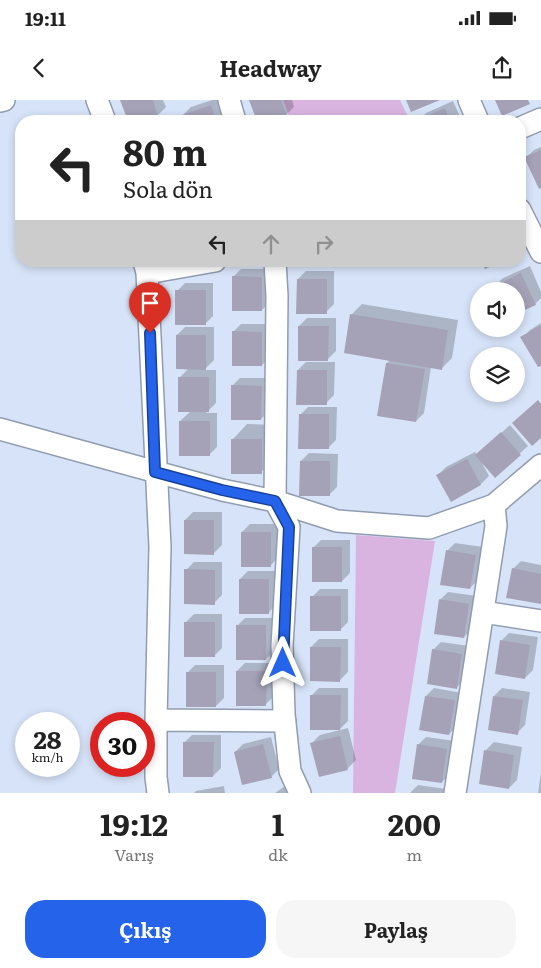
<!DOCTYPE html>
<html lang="tr">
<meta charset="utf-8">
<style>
body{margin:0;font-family:Literata,serif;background:#f6f6f6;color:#222;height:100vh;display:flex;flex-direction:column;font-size:19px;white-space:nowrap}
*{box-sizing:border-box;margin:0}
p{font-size:16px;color:#767676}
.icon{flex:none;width:28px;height:28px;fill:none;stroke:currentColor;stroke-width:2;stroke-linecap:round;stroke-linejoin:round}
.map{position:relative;height:693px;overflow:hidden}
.side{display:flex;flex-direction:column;background:#fff;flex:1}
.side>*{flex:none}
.top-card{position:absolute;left:15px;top:15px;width:511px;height:152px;border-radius:20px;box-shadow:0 2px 8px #0003;background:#fff;color:#222;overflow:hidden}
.controls{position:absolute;left:470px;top:182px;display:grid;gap:10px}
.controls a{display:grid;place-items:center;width:55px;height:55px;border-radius:50%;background:#fff;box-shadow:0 2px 8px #0003;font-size:25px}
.speed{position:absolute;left:15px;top:612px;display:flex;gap:10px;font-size:25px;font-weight:700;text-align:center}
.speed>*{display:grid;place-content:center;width:65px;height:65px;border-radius:50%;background:#fff;box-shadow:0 2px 8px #0003;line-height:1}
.speed small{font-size:12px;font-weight:400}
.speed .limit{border:8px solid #d22;background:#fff;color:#111}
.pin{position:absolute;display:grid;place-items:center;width:42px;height:42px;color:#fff;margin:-51px -21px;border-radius:50% 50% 50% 0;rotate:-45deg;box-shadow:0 0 5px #0007}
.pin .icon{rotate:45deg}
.me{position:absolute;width:55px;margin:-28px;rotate:0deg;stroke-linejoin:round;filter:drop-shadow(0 0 4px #0008)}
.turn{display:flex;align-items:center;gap:18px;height:105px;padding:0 25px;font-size:22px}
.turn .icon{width:65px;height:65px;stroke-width:2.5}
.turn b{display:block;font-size:35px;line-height:42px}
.lanes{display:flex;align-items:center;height:48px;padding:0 25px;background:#0003;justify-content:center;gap:25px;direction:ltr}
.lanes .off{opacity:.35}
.eta{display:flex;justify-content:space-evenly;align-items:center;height:85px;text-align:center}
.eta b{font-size:30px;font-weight:700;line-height:35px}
.action{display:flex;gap:10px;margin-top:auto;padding:10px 25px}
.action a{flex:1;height:58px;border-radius:20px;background:#2563eb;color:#fff;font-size:20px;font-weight:700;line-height:58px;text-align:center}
.action a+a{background:#f6f6f6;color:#222}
.status{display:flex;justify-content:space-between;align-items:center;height:35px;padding:0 25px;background:#fff;direction:ltr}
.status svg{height:14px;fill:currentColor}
header{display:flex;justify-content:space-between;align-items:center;height:65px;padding:0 25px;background:#fff;font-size:22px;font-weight:700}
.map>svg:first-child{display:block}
.green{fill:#dab4e1}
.shadow{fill:#0003}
.building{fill:#a5a2b8}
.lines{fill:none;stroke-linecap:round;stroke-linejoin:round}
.minor-casing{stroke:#919cb0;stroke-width:24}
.minor{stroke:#fff;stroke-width:21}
.route-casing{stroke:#184099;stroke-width:12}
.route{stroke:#2563eb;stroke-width:9}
</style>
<div class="status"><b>19:11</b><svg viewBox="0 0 49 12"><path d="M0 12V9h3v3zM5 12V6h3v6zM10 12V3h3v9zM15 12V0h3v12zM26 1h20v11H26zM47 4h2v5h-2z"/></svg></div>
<header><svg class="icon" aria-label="back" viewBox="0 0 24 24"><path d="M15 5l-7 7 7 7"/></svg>Headway<svg class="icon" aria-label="share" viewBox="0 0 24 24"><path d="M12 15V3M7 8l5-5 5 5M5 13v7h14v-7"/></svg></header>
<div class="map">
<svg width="541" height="693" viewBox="0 0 541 693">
<rect width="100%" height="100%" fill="#d7e3f8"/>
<path class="green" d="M283,0h117l10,21h-119z
M356,435l79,6 -40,252h-42z"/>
<path class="shadow" d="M122,0h41l3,7 -8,8 -17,6h-12z
M212,0h7l8,21h-42l-2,-6 8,-8z
M251,0h41l2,7 -8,8 -19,6h-9z
M453,1l9,20h-44l8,-8z
M541,47v40l-15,-29 8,-8z
M530,166l11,26v6l-6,6 -19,-13h-18l-3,-5 8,-8z
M241,169h29v33l-8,8 -29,-33z
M306,171h28v33l-8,8 -28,-33z
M185,183h28v33l-8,8 -28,-33z
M362,204l96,16 -6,38 -10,10 -11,-1 -7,46 -8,8 -29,-58 3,-3 -39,-45z
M307,218h29v33l-8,8 -29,-33z
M541,223v41l-19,-26 8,-8z
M241,224h29v33l-8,8 -29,-33z
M185,227h29v33l-10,10h12v33l-10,10h11v34l-8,8 -29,-34 11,-10 -12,-33 10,-10 -12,-33z
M306,262h29l-1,33 -8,8 -28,-33z
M240,278h29v33l-8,8 -29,-33z
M308,307h29l-1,33 -8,8 -28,-33z
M247,324l29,1v33l-15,14 -28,-33z
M510,325l18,21 -33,30 -14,-15 8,15 -8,8 -30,16 -13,-25 8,-8 29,-15 2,3z
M309,353l29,1 -1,33 -8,8 -28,-34z
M193,412h29v33l-8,8 -29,-33z
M250,424h29v33l-8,8 -29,-33z
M321,440h29v33l-8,8 -29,-33z
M455,443l28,4 -5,33 -8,8 -23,-37z
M521,461l20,4v38l-28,-34z
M194,462h28v33l-8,8 -28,-33z
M248,471h29v33l-8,8 -29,-33z
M320,489h28v33l-8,8 -28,-33z
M448,492l29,4 -5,33 -8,8 -24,-37z
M194,514h28v34l-8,8 -28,-34z
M245,518h29v33l-8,8 -29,-33z
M509,533l29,4 -5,33 -8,8 -24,-37z
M319,539h29v33l-8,8 -29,-33z
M441,542l28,4 -4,33 -8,8 -24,-37z
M245,563h29v33l-8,8 -29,-33z
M195,565h29v33l-8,8 -29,-33z
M319,588h29v33l-8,8 -29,-33z
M434,588l28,5 -5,33 -8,8 -23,-38z
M502,588l28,4 -5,33 -8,8 -23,-37z
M348,628l8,32 -8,8 -28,7 -8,-32 8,-8z
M192,635h29v33l-8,8 -29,-33z
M271,637l8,32 -8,8 -36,-25 8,-8z
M426,637l29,4 -5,33 -8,8 -24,-37z
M494,642l28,5 -5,33 -8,8 -23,-38z
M541,673v20h-3z
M288,684l6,9h-19z
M418,685l28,4 -1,4h-35z
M224,686l1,7h-31l2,-2z"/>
<path class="building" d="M120,0h33l5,17 -13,4h-17z
M249,0h32l6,16 -16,5h-14z
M406,0h34l-29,12z
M495,0h33l2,4 -28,12z
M211,5l5,16h-32l-2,-6z
M445,8l5,13h-34z
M541,50v38l-2,1 -15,-32z
M481,161h22l-18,8z
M521,173l15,32 -20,9v-23h-20l-2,-5z
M232,176l30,1v34h-30z
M297,179h30v35h-31z
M175,190h31v35h-31z
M350,214l98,16 -6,40 -98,-17z
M541,225v41l-3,1 -18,-30z
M298,226h31l-1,35h-30z
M232,231l30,1v34h-30z
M176,235h30v35l-30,-1z
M386,263l39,6 -9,53 -39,-6z
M297,270h30v35h-31z
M178,277h31v35h-31z
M231,285l31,1 -1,34h-30z
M538,300l3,4v34l-9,8 -20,-23z
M299,314h30v35h-31z
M179,321h31v35h-31z
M501,332l20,23 -26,23 -20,-23z
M231,339h31v35h-31z
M467,359l14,26 -30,17 -15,-27z
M300,361h30v35h-31z
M184,420h30v35l-30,-1z
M241,432h30v35h-30z
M312,447h30v35h-30z
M446,450l30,5 -6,34 -30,-4z
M512,468l29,6v30l-35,-6z
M184,469l31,1v35l-31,-1z
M239,479h30v35h-30z
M310,496h31v35h-31z
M439,499l30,5 -5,34 -30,-4z
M184,522h31v35h-31z
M236,525h30v35h-30z
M500,540l30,5 -5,34 -30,-5z
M310,547h31l-1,35 -30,-1z
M432,549l30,5 -5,35 -30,-5z
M236,571h31l-1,35h-30z
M186,572h30v35h-30z
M310,595h31l-1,35h-30z
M425,596l30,4 -6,35 -30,-5z
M493,596l30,4 -5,35 -30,-5z
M340,636l8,34 -29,7 -9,-34z
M183,642h31l-1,35h-30z
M263,644l9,34 -30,7 -8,-33z
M417,644l30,5 -5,34 -30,-4z
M484,650l30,5 -5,34 -30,-5z"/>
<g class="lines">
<g class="minor-casing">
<path id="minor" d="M97,0l8,21
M229,0l6,21
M469,0l9,21
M0,1l4,-1
M520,28l21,-9
M520,110l21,42
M144,161l3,12 13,274 -4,173v57l2,16
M275,161l2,35 -2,205 14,26 -7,119 2,68 6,57 10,22
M147,173l68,-12
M0,329l222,61 53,11 62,20 92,7 65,-23 47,-40
M483,512l58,9
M156,620l129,1
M455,693l41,-267 -2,-21"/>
</g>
<use href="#minor" class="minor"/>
</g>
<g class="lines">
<g class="route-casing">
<path id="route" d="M150,233l5,139 67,18 53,11 14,26 -6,136"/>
</g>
<use href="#route" class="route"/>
</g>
</svg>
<div class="controls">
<a><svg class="icon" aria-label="sound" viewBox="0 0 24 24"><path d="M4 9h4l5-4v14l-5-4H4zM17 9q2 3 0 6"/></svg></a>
<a><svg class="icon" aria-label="layers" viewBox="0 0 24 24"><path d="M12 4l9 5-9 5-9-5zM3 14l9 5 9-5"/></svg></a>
</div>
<div class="speed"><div>28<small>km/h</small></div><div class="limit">30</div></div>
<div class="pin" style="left:150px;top:233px;background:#d93025"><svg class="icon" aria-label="arrive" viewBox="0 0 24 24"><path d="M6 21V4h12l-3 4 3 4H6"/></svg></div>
<svg class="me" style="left:283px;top:563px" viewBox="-20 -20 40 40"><path d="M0-17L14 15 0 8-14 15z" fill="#2563eb" stroke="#fff" stroke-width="4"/></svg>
<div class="top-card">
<div class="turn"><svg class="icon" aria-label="left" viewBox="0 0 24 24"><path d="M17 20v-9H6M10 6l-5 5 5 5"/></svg><div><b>80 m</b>Sola dön</div></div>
<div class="lanes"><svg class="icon" aria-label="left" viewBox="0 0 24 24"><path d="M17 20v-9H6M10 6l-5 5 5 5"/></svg><svg class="icon off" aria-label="ahead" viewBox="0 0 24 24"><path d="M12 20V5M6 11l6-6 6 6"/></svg><svg class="icon off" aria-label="right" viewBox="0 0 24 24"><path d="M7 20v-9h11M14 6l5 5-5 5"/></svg></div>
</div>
</div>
<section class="side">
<div class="eta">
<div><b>19:12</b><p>Varış</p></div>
<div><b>1</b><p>dk</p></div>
<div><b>200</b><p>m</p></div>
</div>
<div class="action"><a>Çıkış</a><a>Paylaş</a></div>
</section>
